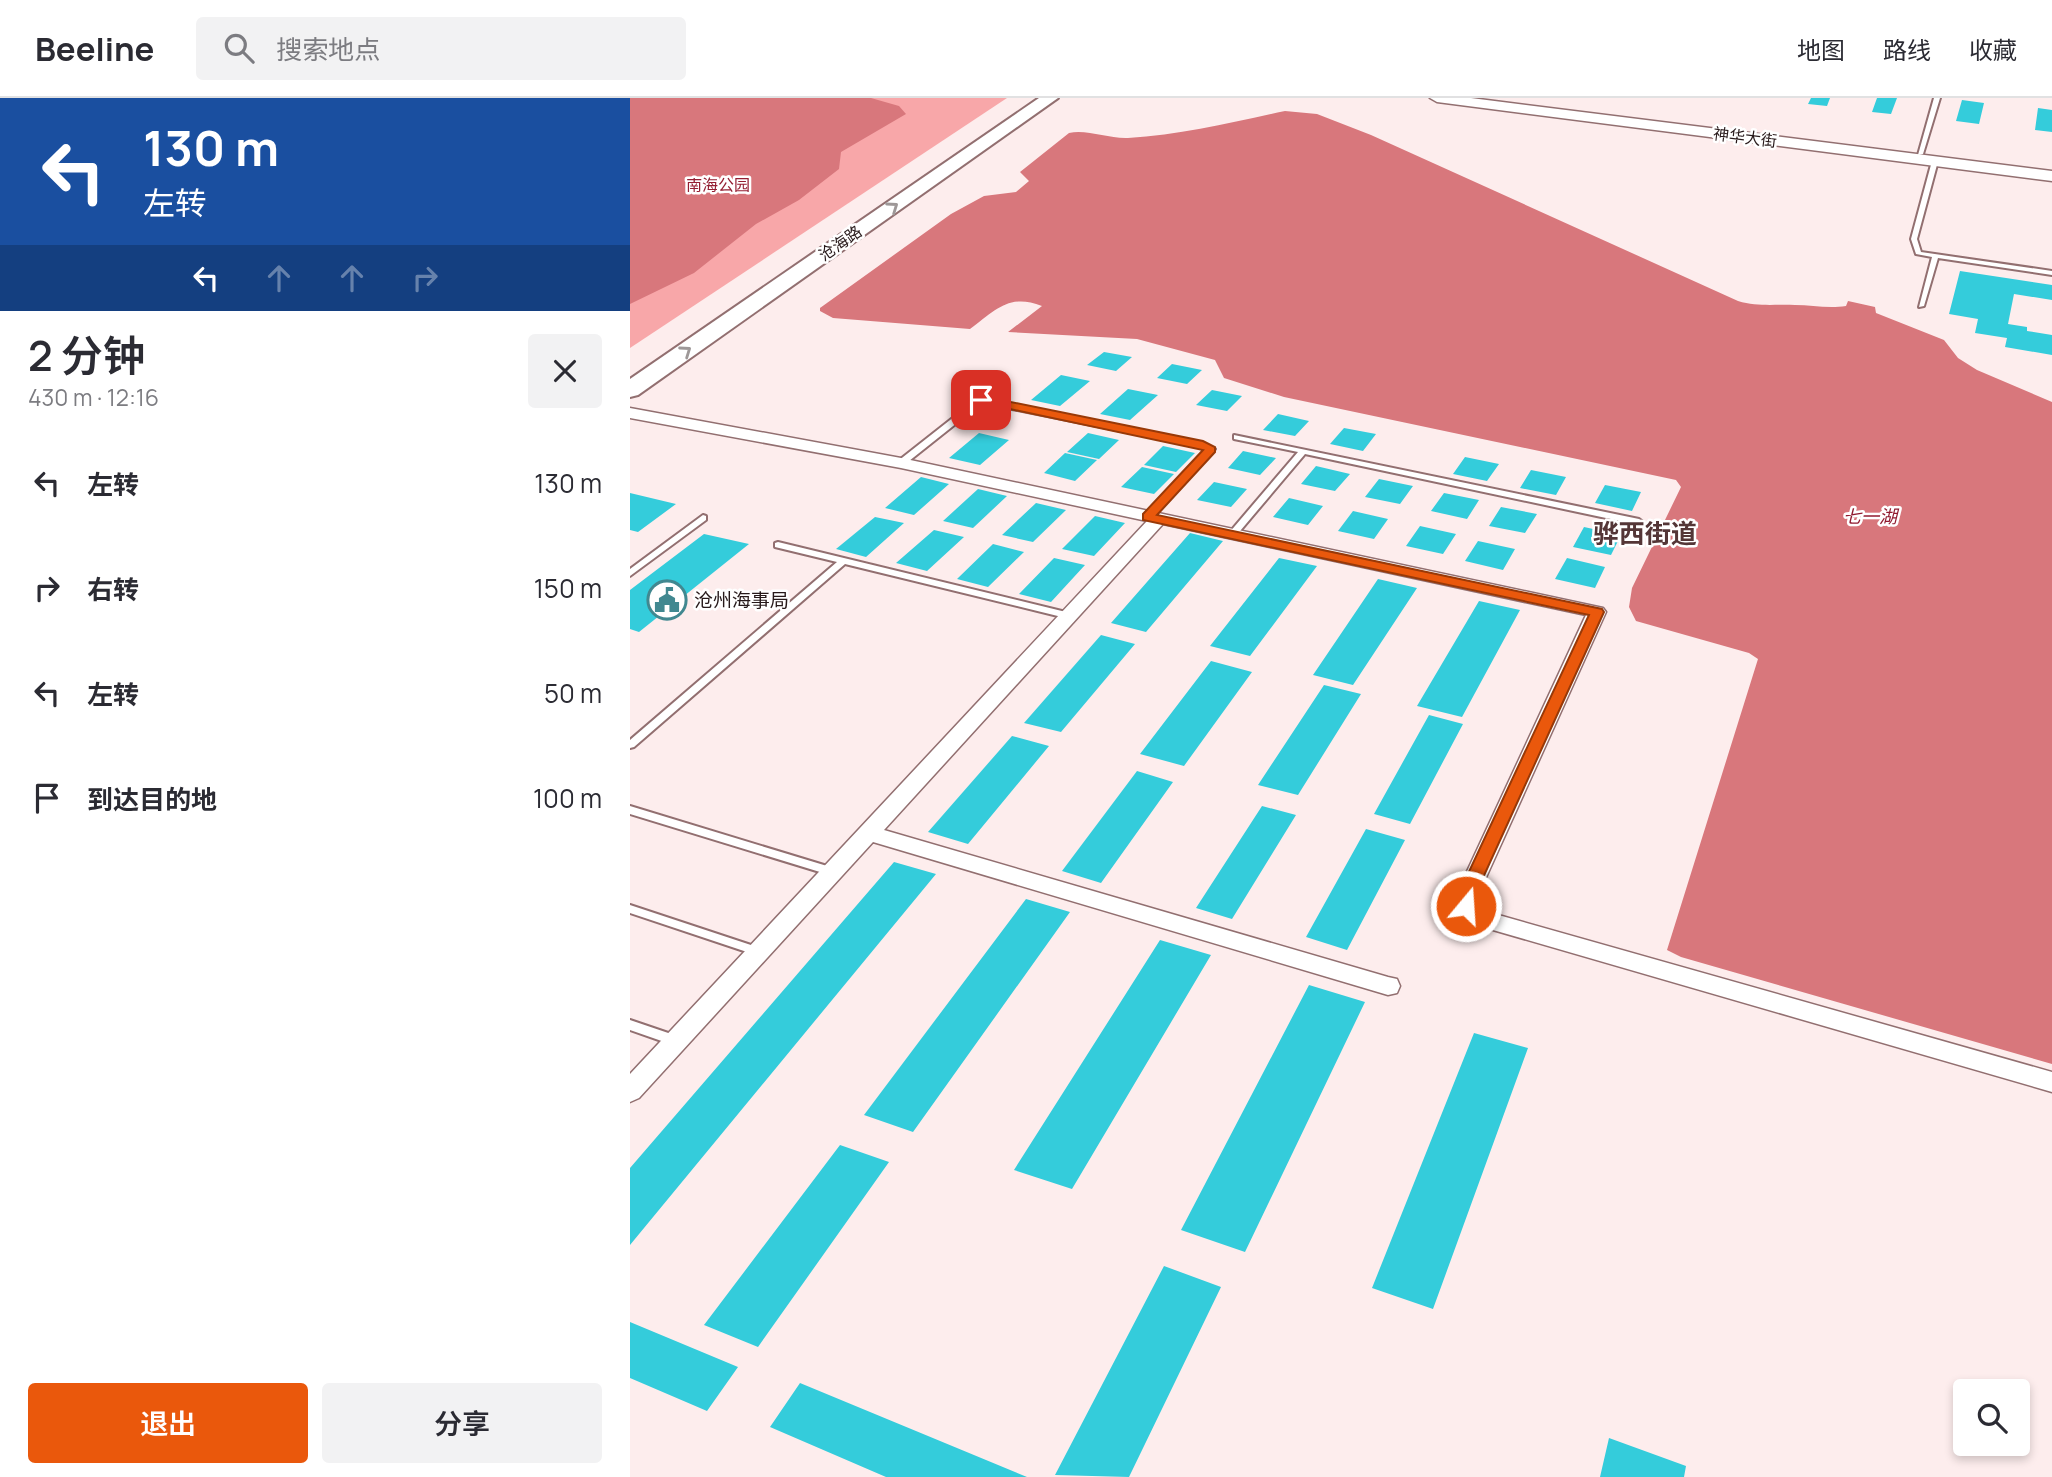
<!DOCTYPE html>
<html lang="zh">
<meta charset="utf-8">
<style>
body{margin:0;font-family:Manrope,"Noto Sans SC",sans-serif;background:#f2f2f3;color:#2b2b33;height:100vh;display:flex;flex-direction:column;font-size:26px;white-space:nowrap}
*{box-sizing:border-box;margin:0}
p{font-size:23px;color:#7c7c81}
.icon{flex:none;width:38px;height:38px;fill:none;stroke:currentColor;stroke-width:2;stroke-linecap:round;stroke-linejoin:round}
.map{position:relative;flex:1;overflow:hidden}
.details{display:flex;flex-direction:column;background:#fff;width:630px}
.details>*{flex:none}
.top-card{background:#1a4fa0;color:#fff;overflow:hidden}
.controls{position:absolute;left:1323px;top:1281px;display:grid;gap:14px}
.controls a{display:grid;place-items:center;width:77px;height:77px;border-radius:7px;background:#fff;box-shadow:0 4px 10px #0003;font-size:35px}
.pin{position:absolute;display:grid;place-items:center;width:60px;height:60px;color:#fff;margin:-30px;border-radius:14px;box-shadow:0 4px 10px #0006}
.me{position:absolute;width:77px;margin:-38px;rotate:18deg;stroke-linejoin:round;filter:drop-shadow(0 0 5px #0008)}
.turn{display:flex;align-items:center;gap:24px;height:147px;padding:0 28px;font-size:32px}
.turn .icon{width:91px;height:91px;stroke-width:2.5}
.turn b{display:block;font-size:49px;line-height:60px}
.lanes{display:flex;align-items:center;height:66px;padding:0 28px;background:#0003;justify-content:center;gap:35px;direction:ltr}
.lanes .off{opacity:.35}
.round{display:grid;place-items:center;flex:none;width:74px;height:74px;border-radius:7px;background:#f2f2f3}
.summary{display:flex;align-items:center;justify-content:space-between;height:119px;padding:0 28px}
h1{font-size:42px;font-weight:600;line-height:52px}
.action{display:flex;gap:14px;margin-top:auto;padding:14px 28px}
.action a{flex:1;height:80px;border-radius:7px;background:#ea580c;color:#fff;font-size:28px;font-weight:600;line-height:80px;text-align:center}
.action a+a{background:#f2f2f3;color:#2b2b33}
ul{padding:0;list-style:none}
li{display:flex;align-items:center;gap:21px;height:105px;padding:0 28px}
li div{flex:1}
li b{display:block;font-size:26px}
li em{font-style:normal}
header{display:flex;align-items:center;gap:42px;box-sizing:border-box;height:98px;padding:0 35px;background:#fff;border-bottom:2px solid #e1e1e2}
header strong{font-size:33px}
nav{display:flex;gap:38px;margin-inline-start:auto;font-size:24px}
.search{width:490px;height:63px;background:#f2f2f3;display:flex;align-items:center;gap:18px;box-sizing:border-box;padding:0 24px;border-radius:7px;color:#7c7c81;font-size:26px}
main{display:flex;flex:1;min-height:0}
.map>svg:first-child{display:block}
.green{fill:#f8a7a9}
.water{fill:#d8777c}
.building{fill:#34ccdb}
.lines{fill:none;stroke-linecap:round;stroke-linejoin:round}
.service-casing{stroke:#926f70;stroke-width:4}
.minor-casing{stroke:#926f70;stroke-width:3}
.secondary-casing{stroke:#926f70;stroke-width:3}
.primary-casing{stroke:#926f70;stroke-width:4}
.service{fill:#fff;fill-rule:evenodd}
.minor{fill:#fff;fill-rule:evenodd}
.secondary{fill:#fff;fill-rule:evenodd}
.primary{fill:#fff;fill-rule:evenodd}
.oneway{stroke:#9e9898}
.route{fill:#ea580c;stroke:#983908;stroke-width:2}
.labels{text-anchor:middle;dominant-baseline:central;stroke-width:5;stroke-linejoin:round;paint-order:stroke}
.far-street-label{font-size:16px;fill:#27191a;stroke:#fff}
.far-park-label{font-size:16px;fill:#941e32;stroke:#fff}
.far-water-label{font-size:18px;font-style:italic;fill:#901a2f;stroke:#fff}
.poi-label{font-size:19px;fill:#27191a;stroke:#fff;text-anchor:start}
.district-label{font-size:26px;font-weight:bold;fill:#543637;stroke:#fff}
</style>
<header>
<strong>Beeline</strong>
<div class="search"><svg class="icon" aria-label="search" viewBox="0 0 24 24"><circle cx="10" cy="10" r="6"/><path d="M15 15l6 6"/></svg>搜索地点</div>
<nav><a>地图</a><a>路线</a><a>收藏</a></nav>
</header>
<main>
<section class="details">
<div class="top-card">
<div class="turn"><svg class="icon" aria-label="left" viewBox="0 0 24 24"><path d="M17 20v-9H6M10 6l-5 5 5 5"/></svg><div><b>130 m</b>左转</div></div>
<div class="lanes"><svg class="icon" aria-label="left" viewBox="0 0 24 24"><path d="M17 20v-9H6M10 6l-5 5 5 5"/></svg><svg class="icon off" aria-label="ahead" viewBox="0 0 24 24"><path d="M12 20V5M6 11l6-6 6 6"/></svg><svg class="icon off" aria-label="ahead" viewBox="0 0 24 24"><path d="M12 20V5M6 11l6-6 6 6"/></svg><svg class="icon off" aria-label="right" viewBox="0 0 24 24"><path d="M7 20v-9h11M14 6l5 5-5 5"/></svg></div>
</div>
<div class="summary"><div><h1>2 分钟</h1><p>430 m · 12:16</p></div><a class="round"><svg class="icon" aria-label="close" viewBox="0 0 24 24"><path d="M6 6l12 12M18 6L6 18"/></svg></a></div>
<ul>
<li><svg class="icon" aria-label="left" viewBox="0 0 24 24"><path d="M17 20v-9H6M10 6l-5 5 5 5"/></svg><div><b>左转</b></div><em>130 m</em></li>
<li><svg class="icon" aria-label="right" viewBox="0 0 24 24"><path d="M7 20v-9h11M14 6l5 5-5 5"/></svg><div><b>右转</b></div><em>150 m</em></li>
<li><svg class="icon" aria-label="left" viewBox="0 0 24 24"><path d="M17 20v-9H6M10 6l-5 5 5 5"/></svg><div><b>左转</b></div><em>50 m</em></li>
<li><svg class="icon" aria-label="arrive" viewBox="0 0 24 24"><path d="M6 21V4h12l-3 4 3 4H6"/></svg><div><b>到达目的地</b></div><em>100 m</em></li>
</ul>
<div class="action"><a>退出</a><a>分享</a></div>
</section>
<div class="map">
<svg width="1422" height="1379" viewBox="0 0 1422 1379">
<rect width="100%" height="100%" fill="#fdeded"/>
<path class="green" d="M0,0h377l-377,250z"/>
<path class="water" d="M0,0h241l28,8 7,8 -65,38 -2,17 -40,31 -43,24 -62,49 -64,31z
M655,13l32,3 54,21 367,166c20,6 37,3 57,4 17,0 33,4 51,1l2,-5 27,6 1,6 68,27 14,18 19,12 75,32v662l-371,-107 -14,-7 91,-291 -9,-6 -113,-32 -7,-14 3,-19 49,-101 -5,-7 -392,-83 -60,-19 -9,-18 -78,-21 -129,-7 34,-26c-33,-13 -46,4 -72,23l-137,-11 -13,-7v-3l131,-94 33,-18 32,-4 13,-11 -9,-9 49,-39c18,-4 40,6 59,5 53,-3 105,-16 157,-27z"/>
<path class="building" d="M1181,0h19l-3,8 -19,-2z
M1247,0h20l-6,16 -19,-2z
M1332,2l22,3 -5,21 -23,-3z
M1408,10l14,2v22l-17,-2z
M1330,173l92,14v15l-38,-6 -6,30 19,3v4l25,4v20l-47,-8 2,-9 -32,-5 3,-14 -29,-5z
M474,254l28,5 -16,14 -29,-6z
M542,266l30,6 -15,14 -30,-6z
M431,277l29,6 -30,25 -29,-6z
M498,291l30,6 -28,25 -30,-6z
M582,292l30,6 -15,15 -31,-6z
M648,316l31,7 -14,15 -32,-6z
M714,330l32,6 -13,17 -33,-7z
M349,335l30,7 -29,25 -31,-7z
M458,335l31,7 -20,19 -32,-7z
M533,348l32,7 -19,19 -32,-7z
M613,353l33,7 -16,17 -32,-7z
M435,355l32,7 -22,21 -31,-8z
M835,359l34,7 -12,17 -34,-7z
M686,368l34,8 -15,17 -34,-7z
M512,369l32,7 -20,20 -33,-7z
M901,372l35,7 -10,18 -36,-7z
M291,379l28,7 -35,31 -29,-7z
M749,381l34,7 -13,18 -35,-7z
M584,384l33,7 -16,18 -34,-7z
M975,387l36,7 -9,19 -37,-8z
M348,391l29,7 -34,32 -30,-7z
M0,395l46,11 -38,28 -8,-2z
M814,395l35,7 -12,19 -36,-8z
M659,400l34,8 -15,19 -35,-8z
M406,405l30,7 -33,32 -31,-7z
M871,409l36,7 -12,19 -36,-7z
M723,413l35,8 -14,20 -36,-8z
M465,418l30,7 -31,33 -32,-7z
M245,419l29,6 -38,34 -30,-8z
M790,428l36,8 -13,20 -37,-8z
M954,429l37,8 -10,20 -38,-8z
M304,432l30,7 -37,34 -31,-8z
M560,435l33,8 -77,91 -35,-9z
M74,436l45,10 -110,88 -9,-3v-39z
M848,443l37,8 -12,21 -38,-9z
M363,446l31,8 -36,35 -31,-8z
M424,460l31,7 -34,37 -32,-8z
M649,460l38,8 -67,90 -40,-10z
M937,460l38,9 -10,21 -40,-9z
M748,481l39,9 -64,97 -40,-10z
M849,503l41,9 -58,107 -45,-11z
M471,537l34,9 -74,88 -37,-9z
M581,563l41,11 -68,94 -44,-12z
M694,587l37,9 -63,101 -40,-10z
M799,617l34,9 -53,100 -36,-10z
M382,638l37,10 -81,98 -40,-12z
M507,673l36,11 -72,101 -39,-12z
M632,708l34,9 -64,104 -36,-11z
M736,731l39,11 -58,110 -41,-13z
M264,764l42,12 -306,371v-77z
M396,801l44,13 -157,220 -49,-17z
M530,842l51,15 -139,234 -58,-19z
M679,887l56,17 -120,250 -64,-22z
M844,935l54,15 -95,261 -61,-21z
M210,1047l49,17 -131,185 -54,-22z
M534,1168l57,21 -92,190 -74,-2z
M0,1224l108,45 -31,44 -77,-33z
M170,1285l227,94h-141l-116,-50z
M979,1340l77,28 -2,11h-84z"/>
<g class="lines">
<g class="service-casing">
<path id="service" d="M1304,0h6l-17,56 -5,1z
M1305,61l3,2 -21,78 4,13 131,19v4l-114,-17 -14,48 -5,1 13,-50 -16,-3 -5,-15 21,-78z
M348,300l225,45 12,6 -64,70h-6v-4l61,-65 -5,-3 -219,-44 -78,62h-6v-4z
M604,337l405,84 4,3 -4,3 -334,-71 -70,83h-6v-4l69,-81 -64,-13z
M73,417l3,1v4l-76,56v-7z
M148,444l292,71 5,3 -5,3 -225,-55 -211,183 -4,1v-8l207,-178 -62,-15v-4z
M0,708l207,63 2,3 -2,3 -4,1 -203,-62z
M0,807l133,44 2,3 -2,3 -4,1 -129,-43z
M0,922l50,17 2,4 -2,4 -4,1 -46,-16z"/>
</g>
<g class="minor-casing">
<path id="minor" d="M0,310l271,50 702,150 3,4 -127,281 -1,10 17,11 557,158v20l-573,-166c-17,-11 -26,-11 -22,-33l129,-278 -423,-91 -279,306 504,147 9,2 3,7 -3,7 -9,2 -515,-153 -234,256 -9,4v-28l517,-553 -246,-53 -271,-50z"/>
</g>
<g class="secondary-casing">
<path id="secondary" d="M800,0h41l581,73v10l-615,-79z"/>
</g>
<g class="primary-casing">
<path id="primary" d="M409,0h19l-420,297 -8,2v-18z"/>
</g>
<use href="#service" class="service"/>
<use href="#minor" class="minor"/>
<use href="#secondary" class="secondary"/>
<use href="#primary" class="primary"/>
</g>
<defs><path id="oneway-chevron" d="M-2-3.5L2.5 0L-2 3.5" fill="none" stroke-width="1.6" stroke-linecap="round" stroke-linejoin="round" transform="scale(1.75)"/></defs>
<g class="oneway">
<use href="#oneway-chevron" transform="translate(263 109) rotate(-35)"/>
<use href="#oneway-chevron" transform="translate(56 253) rotate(-35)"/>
</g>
<path class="route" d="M351,298l222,45 12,6v5l-58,63 445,94 2,3 -128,281 -4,18h-12l-3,-5 2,-13 130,-278 -446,-95v-6l60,-64 -226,-48 -2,-2z"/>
<defs>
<g id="civic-ring" transform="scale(2.0125)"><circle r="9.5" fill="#fff" stroke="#418890" stroke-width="1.5"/><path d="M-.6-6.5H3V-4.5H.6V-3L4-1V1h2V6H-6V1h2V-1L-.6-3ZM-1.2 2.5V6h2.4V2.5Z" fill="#418890"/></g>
</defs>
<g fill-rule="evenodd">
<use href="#civic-ring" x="37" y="502"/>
</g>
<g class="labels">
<g class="far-street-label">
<text transform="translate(1115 39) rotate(7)">神华大街</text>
<text transform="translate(210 145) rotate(-35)">沧海路</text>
</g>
<g class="far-park-label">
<text x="88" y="87">南海公园</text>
</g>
<g class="far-water-label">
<text x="1240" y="418">七一湖</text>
</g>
<g class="poi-label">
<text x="64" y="502">沧州海事局</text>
</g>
<g class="district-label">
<text x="1015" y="435">骅西街道</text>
</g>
</g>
</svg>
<div class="controls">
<a><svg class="icon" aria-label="search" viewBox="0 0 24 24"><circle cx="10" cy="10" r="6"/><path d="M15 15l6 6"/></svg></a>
</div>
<div class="pin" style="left:351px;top:302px;background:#d93025"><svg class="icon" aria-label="arrive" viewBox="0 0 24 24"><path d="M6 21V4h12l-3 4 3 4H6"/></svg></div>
<svg class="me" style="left:836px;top:808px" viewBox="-20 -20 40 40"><circle r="17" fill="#ea580c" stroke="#fff" stroke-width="3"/><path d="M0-11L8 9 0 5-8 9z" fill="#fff"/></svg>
</div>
</main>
